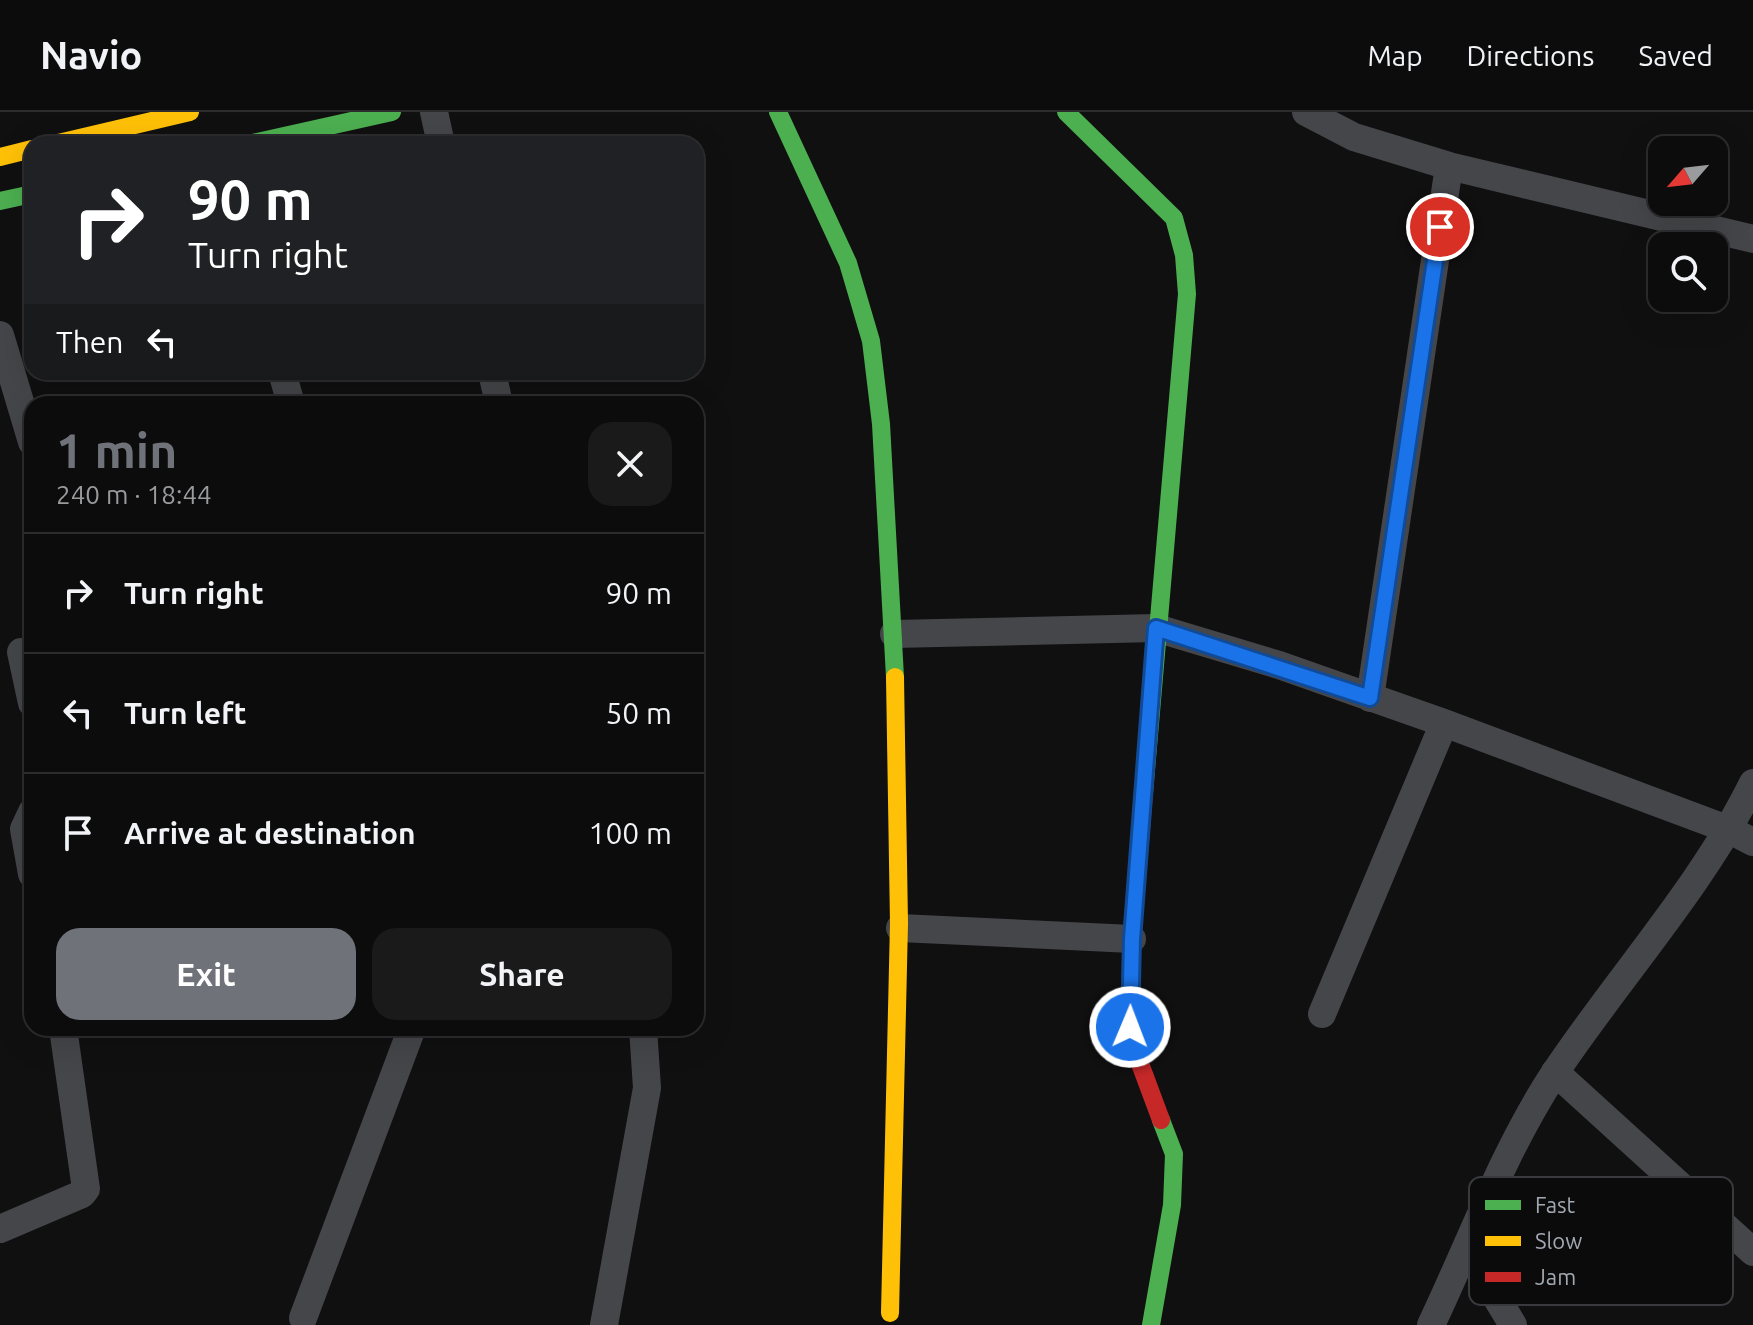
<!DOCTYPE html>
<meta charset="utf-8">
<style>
body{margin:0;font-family:Ubuntu,sans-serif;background:#1a1a1b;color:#f1f3f6;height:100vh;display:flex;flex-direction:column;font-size:30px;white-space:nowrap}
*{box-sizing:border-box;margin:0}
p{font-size:26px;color:#9a9b9d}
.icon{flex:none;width:44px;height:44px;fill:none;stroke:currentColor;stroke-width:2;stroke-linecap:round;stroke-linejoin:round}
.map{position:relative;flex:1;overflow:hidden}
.panel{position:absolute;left:24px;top:284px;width:680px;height:640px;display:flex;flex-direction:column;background:#0c0c0d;border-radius:24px;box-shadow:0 8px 32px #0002,0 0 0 2px #2c2c2e}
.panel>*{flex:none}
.banner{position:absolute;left:24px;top:24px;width:680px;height:244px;border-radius:24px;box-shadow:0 8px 32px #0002,0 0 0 2px #2c2c2e;background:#202124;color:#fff;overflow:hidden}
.needle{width:52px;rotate:242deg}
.buttons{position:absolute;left:1648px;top:24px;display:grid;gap:16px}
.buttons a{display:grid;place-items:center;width:80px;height:80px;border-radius:16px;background:#0c0c0d;box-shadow:0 8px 32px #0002,0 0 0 2px #2c2c2e;font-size:40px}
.pin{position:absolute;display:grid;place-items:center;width:68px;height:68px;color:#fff;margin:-34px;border:4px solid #fff;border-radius:50%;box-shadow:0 2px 8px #0007}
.me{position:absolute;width:88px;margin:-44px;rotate:1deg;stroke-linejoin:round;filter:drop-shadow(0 0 6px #0008)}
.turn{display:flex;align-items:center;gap:28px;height:168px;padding:0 32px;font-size:36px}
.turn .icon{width:104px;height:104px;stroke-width:2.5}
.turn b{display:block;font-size:56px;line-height:68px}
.then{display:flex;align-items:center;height:76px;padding:0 32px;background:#0003;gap:16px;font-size:30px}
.round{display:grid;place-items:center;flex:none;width:84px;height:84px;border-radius:24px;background:#1a1a1b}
.head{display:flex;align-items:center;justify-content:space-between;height:136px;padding:0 32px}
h1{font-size:48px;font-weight:600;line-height:60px;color:#6f7379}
.cta{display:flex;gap:16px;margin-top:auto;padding:16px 32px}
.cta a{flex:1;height:92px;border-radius:24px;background:#6f7379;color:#fff;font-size:32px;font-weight:600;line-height:92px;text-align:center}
.cta a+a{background:#1a1a1b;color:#f1f3f6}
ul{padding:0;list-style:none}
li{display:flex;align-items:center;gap:24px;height:120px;padding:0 32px;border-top:2px solid #2c2c2e}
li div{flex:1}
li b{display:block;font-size:30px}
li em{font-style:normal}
header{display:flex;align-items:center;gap:48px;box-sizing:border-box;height:112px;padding:0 40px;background:#0c0c0d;border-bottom:2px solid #2c2c2e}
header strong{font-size:38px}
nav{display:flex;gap:44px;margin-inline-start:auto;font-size:28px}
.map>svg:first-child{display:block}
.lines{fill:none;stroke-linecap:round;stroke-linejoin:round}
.street{stroke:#454649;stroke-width:28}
.fast{stroke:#4caf50;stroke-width:18}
.slow{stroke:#ffc107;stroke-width:18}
.jam{stroke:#c62828;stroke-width:18}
.route-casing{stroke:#114b97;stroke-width:20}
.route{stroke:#1a73e8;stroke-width:14}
.key{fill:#0b0b0c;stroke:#383a3e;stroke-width:2}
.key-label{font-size:22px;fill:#a2a8b1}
</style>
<header>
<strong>Navio</strong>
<nav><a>Map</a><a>Directions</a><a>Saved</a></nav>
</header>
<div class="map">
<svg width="1753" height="1213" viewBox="0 0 1753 1213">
<rect width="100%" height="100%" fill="#101011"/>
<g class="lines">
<path class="street" d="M434,0l7,32
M1306,0l48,25 95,29 304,73
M0,223l32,107
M282,260l9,32
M492,260l7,32
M894,522l262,-6 123,37 165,58 286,107 23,12
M21,540l11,51
M1370,586l79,-532
M32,700l-8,17 8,45
M900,816l232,11
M1322,902l122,-291
M1555,960l198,180
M0,1117l82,-35 4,-5 -23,-161
M1467,1137l46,76
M303,1206l109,-290
M604,1213l43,-237 -4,-60
M1431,1213c40,-84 72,-173 123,-251 64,-96 149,-189 199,-291"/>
<path class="fast" d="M778,0l70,151 23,78 10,83 14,253
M1066,0l108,106 10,37 3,39 -43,499
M248,32l144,-32
M0,89l32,-7
M1151,1213l21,-120 2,-51 -13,-34"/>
<path class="slow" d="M54,32l136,-32
M0,45l32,-8
M890,1201l9,-390 -4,-246"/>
<path class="jam" d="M1144,681l-12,146v103l29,78"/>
</g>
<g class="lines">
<g class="route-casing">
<path id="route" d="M1130,915l2,-88 24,-311 214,70 70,-471"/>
</g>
<use href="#route" class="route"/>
</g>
<rect x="1469" y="1065" width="264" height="128" rx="12" class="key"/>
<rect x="1485" y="1088" width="36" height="10" fill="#4caf50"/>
<rect x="1485" y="1124" width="36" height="10" fill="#ffc107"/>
<rect x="1485" y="1160" width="36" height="10" fill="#c62828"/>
<g class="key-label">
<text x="1535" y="1101">Fast</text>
<text x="1535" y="1137">Slow</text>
<text x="1535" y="1173">Jam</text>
</g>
</svg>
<div class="buttons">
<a><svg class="needle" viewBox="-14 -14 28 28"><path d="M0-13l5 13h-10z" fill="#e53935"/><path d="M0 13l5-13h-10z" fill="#9a9b9d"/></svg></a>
<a><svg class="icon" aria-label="search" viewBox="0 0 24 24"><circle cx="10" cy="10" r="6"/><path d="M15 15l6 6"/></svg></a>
</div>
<div class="pin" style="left:1440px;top:115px;background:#d93025"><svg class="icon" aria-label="arrive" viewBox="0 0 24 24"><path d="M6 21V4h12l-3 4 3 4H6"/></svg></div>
<svg class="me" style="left:1130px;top:915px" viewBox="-20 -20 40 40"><circle r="17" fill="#1a73e8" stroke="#fff" stroke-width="3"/><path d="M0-11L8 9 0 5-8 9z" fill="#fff"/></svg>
<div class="banner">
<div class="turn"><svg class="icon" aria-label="right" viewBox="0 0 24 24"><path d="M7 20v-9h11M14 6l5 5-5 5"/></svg><div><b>90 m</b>Turn right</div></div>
<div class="then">Then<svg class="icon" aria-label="left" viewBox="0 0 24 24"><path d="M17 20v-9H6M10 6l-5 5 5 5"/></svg></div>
</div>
<section class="panel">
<div class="head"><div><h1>1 min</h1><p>240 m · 18:44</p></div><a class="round"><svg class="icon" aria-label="close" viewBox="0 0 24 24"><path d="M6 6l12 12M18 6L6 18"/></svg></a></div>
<ul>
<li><svg class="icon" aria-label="right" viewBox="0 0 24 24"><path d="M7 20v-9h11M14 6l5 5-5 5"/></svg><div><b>Turn right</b></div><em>90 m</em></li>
<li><svg class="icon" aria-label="left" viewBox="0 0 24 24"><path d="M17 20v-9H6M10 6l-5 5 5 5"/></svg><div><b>Turn left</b></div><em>50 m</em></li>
<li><svg class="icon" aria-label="arrive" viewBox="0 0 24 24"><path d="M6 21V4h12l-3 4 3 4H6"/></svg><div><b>Arrive at destination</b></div><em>100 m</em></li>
</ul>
<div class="cta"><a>Exit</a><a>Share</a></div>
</section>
</div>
